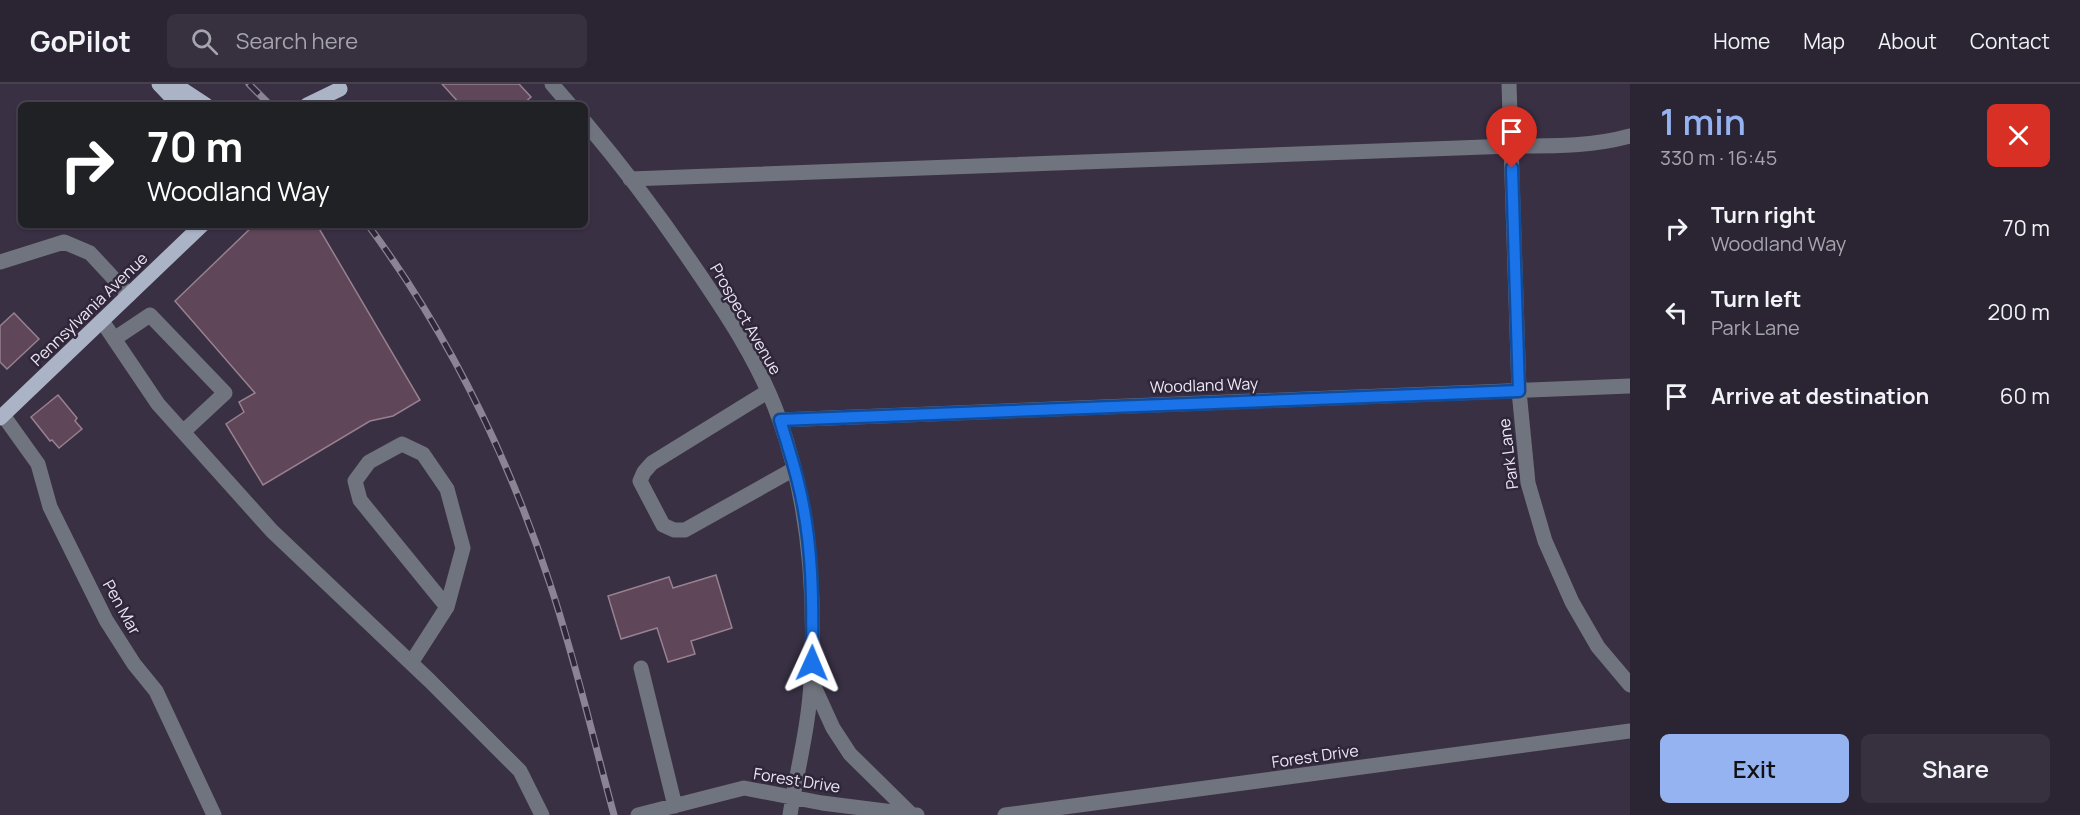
<!DOCTYPE html>
<meta charset="utf-8">
<style>
body{margin:0;font-family:Manrope,sans-serif;background:#37303f;color:#f1f3f6;height:100vh;display:flex;flex-direction:column;font-size:22px;white-space:nowrap}
*{box-sizing:border-box;margin:0}
p{font-size:20px;color:#a6a4ac}
.icon{flex:none;width:33px;height:33px;fill:none;stroke:currentColor;stroke-width:2;stroke-linecap:round;stroke-linejoin:round}
.map{position:relative;flex:1;overflow:hidden}
.details{display:flex;flex-direction:column;background:#2b2433;width:450px}
.details>*{flex:none}
.guide{position:absolute;left:18px;top:18px;width:570px;height:126px;border-radius:9px;box-shadow:0 2px 4px #0004,0 0 0 2px #47414e;background:#202124;color:#fff;overflow:hidden}
.pin{position:absolute;display:grid;place-items:center;width:51px;height:51px;color:#fff;margin:-62px -26px;border-radius:50% 50% 50% 0;rotate:-45deg;box-shadow:0 0 6px #0007}
.pin .icon{rotate:45deg}
.me{position:absolute;width:66px;margin:-33px;rotate:1deg;stroke-linejoin:round;filter:drop-shadow(0 0 4px #0008)}
.turn{display:flex;align-items:center;gap:21px;height:126px;padding:0 30px;font-size:27px}
.turn .icon{width:78px;height:78px;stroke-width:2.5}
.turn b{display:block;font-size:42px;line-height:51px}
.round{display:grid;place-items:center;flex:none;width:63px;height:63px;border-radius:9px;background:#37303f}
.head{display:flex;align-items:center;justify-content:space-between;height:102px;padding:0 30px}
h1{font-size:36px;font-weight:600;line-height:45px;color:#95b2f1}
.button{display:flex;gap:12px;margin-top:auto;padding:12px 30px}
.button a{flex:1;height:69px;border-radius:9px;background:#95b2f1;color:#111;font-size:24px;font-weight:600;line-height:69px;text-align:center}
.button a+a{background:#37303f;color:#f1f3f6}
ul{padding:0;list-style:none}
li{display:flex;align-items:center;gap:18px;height:84px;padding:0 30px}
li div{flex:1}
li b{display:block;font-size:22px}
li em{font-style:normal}
header{display:flex;align-items:center;gap:36px;box-sizing:border-box;height:84px;padding:0 30px;background:#2b2433;border-bottom:2px solid #47414e}
header strong{font-size:28px}
nav{display:flex;gap:33px;margin-inline-start:auto;font-size:21px}
.search{width:420px;height:54px;background:#37303f;display:flex;align-items:center;gap:15px;box-sizing:border-box;padding:0 21px;border-radius:9px;color:#a6a4ac;font-size:22px}
main{display:flex;flex:1;min-height:0}
.map>svg:first-child{display:block}
.building{fill:#5f4658;stroke:#97808f;stroke-width:1.5}
.lines{fill:none;stroke-linecap:round;stroke-linejoin:round}
.minor{stroke:#70747e;stroke-width:15}
.major{stroke:#abb3c7;stroke-width:15}
.rail-casing{stroke:#8b8495;stroke-width:7}
.rail{stroke:#2f263a;stroke-width:4.5;stroke-dasharray:14;stroke-linecap:butt}
.route-casing{stroke:#114b97;stroke-width:15}
.route{stroke:#1a73e8;stroke-width:10}
.labels{text-anchor:middle;dominant-baseline:central;stroke-width:5;stroke-linejoin:round;paint-order:stroke}
.street-label{font-size:16px;fill:#ece7f4;stroke:#2f263a}
</style>
<header>
<strong>GoPilot</strong>
<div class="search"><svg class="icon" aria-label="search" viewBox="0 0 24 24"><circle cx="10" cy="10" r="6"/><path d="M15 15l6 6"/></svg>Search here</div>
<nav><a>Home</a><a>Map</a><a>About</a><a>Contact</a></nav>
</header>
<main>
<div class="map">
<svg width="1630" height="731" viewBox="0 0 1630 731">
<rect width="100%" height="100%" fill="#393044"/>
<path class="building" d="M442,0h77l12,13 -9,8h-61z
M254,141h63l103,175 -27,16 -23,5 -107,64 -37,-61 18,-12 -5,-10 16,-9 -80,-92z
M14,229l25,26 -32,30 -7,-7v-36z
M58,311l19,23 -2,3 7,8 -23,19 -7,-8 -2,1 -19,-24z
M716,491l16,53 -41,13 4,13 -27,8 -11,-34 -36,11 -13,-43 61,-19 4,11z"/>
<g class="lines">
<path class="minor" d="M552,0l18,21
M1509,0l10,307 9,92 17,58 27,61 26,45 32,38
M585,38c37,44 72,90 104,137 35,51 71,104 91,162 29,83 36,173 31,260 -2,45 -14,89 -21,134
M630,95l881,-33c41,0 79,1 119,-10
M0,178l64,-20 26,11 39,42
M102,237l56,83 114,127 158,150 90,90 22,44
M114,255l36,-24 75,78 -42,39
M767,308l-115,71 -8,9 -4,9 23,44 11,5h11l109,-61
M3,331l35,49 12,43 56,113 28,44 22,27 58,124
M780,336l850,-34
M411,579l36,-56 16,-59 -16,-59 -24,-35 -21,-10 -33,18 -14,19 5,19 87,107
M641,584l34,138
M812,598l21,46 17,26 61,60
M638,731l106,-27 78,15 95,12
M1005,731l625,-84"/>
<path class="major" d="M159,0l20,21
M174,0l32,21
M307,21l33,-16
M0,334l202,-193"/>
<g class="rail-casing">
<path id="rail" d="M249,0l21,21
M368,141c80,108 140,231 182,359 25,75 43,154 64,231"/>
</g>
<use href="#rail" class="rail"/>
</g>
<g class="lines">
<g class="route-casing">
<path id="route" d="M812,579c1,-60 1,-122 -14,-181 -5,-21 -12,-42 -18,-62l739,-29 -7,-223"/>
</g>
<use href="#route" class="route"/>
</g>
<g class="labels">
<g class="street-label">
<text transform="translate(89 225) rotate(-44)">Pennsylvania Avenue</text>
<text transform="translate(746 235) rotate(60)">Prospect Avenue</text>
<text transform="translate(1204 301) rotate(-2)">Woodland Way</text>
<text transform="translate(1508 370) rotate(-97)">Park Lane</text>
<text transform="translate(122 523) rotate(61)">Pen Mar</text>
<text transform="translate(1315 672) rotate(-8)">Forest Drive</text>
<text transform="translate(797 696) rotate(9)">Forest Drive</text>
</g>
</g>
</svg>
<div class="pin" style="left:1512px;top:84px;background:#d93025"><svg class="icon" aria-label="arrive" viewBox="0 0 24 24"><path d="M6 21V4h12l-3 4 3 4H6"/></svg></div>
<svg class="me" style="left:812px;top:579px" viewBox="-20 -20 40 40"><path d="M0-17L14 15 0 8-14 15z" fill="#1a73e8" stroke="#fff" stroke-width="4"/></svg>
<div class="guide">
<div class="turn"><svg class="icon" aria-label="right" viewBox="0 0 24 24"><path d="M7 20v-9h11M14 6l5 5-5 5"/></svg><div><b>70 m</b>Woodland Way</div></div>
</div>
</div>
<section class="details">
<div class="head"><div><h1>1 min</h1><p>330 m · 16:45</p></div><a class="round" style="background:#d93025;color:#fff"><svg class="icon" aria-label="close" viewBox="0 0 24 24"><path d="M6 6l12 12M18 6L6 18"/></svg></a></div>
<ul>
<li><svg class="icon" aria-label="right" viewBox="0 0 24 24"><path d="M7 20v-9h11M14 6l5 5-5 5"/></svg><div><b>Turn right</b><p>Woodland Way</p></div><em>70 m</em></li>
<li><svg class="icon" aria-label="left" viewBox="0 0 24 24"><path d="M17 20v-9H6M10 6l-5 5 5 5"/></svg><div><b>Turn left</b><p>Park Lane</p></div><em>200 m</em></li>
<li><svg class="icon" aria-label="arrive" viewBox="0 0 24 24"><path d="M6 21V4h12l-3 4 3 4H6"/></svg><div><b>Arrive at destination</b></div><em>60 m</em></li>
</ul>
<div class="button"><a>Exit</a><a>Share</a></div>
</section>
</main>
